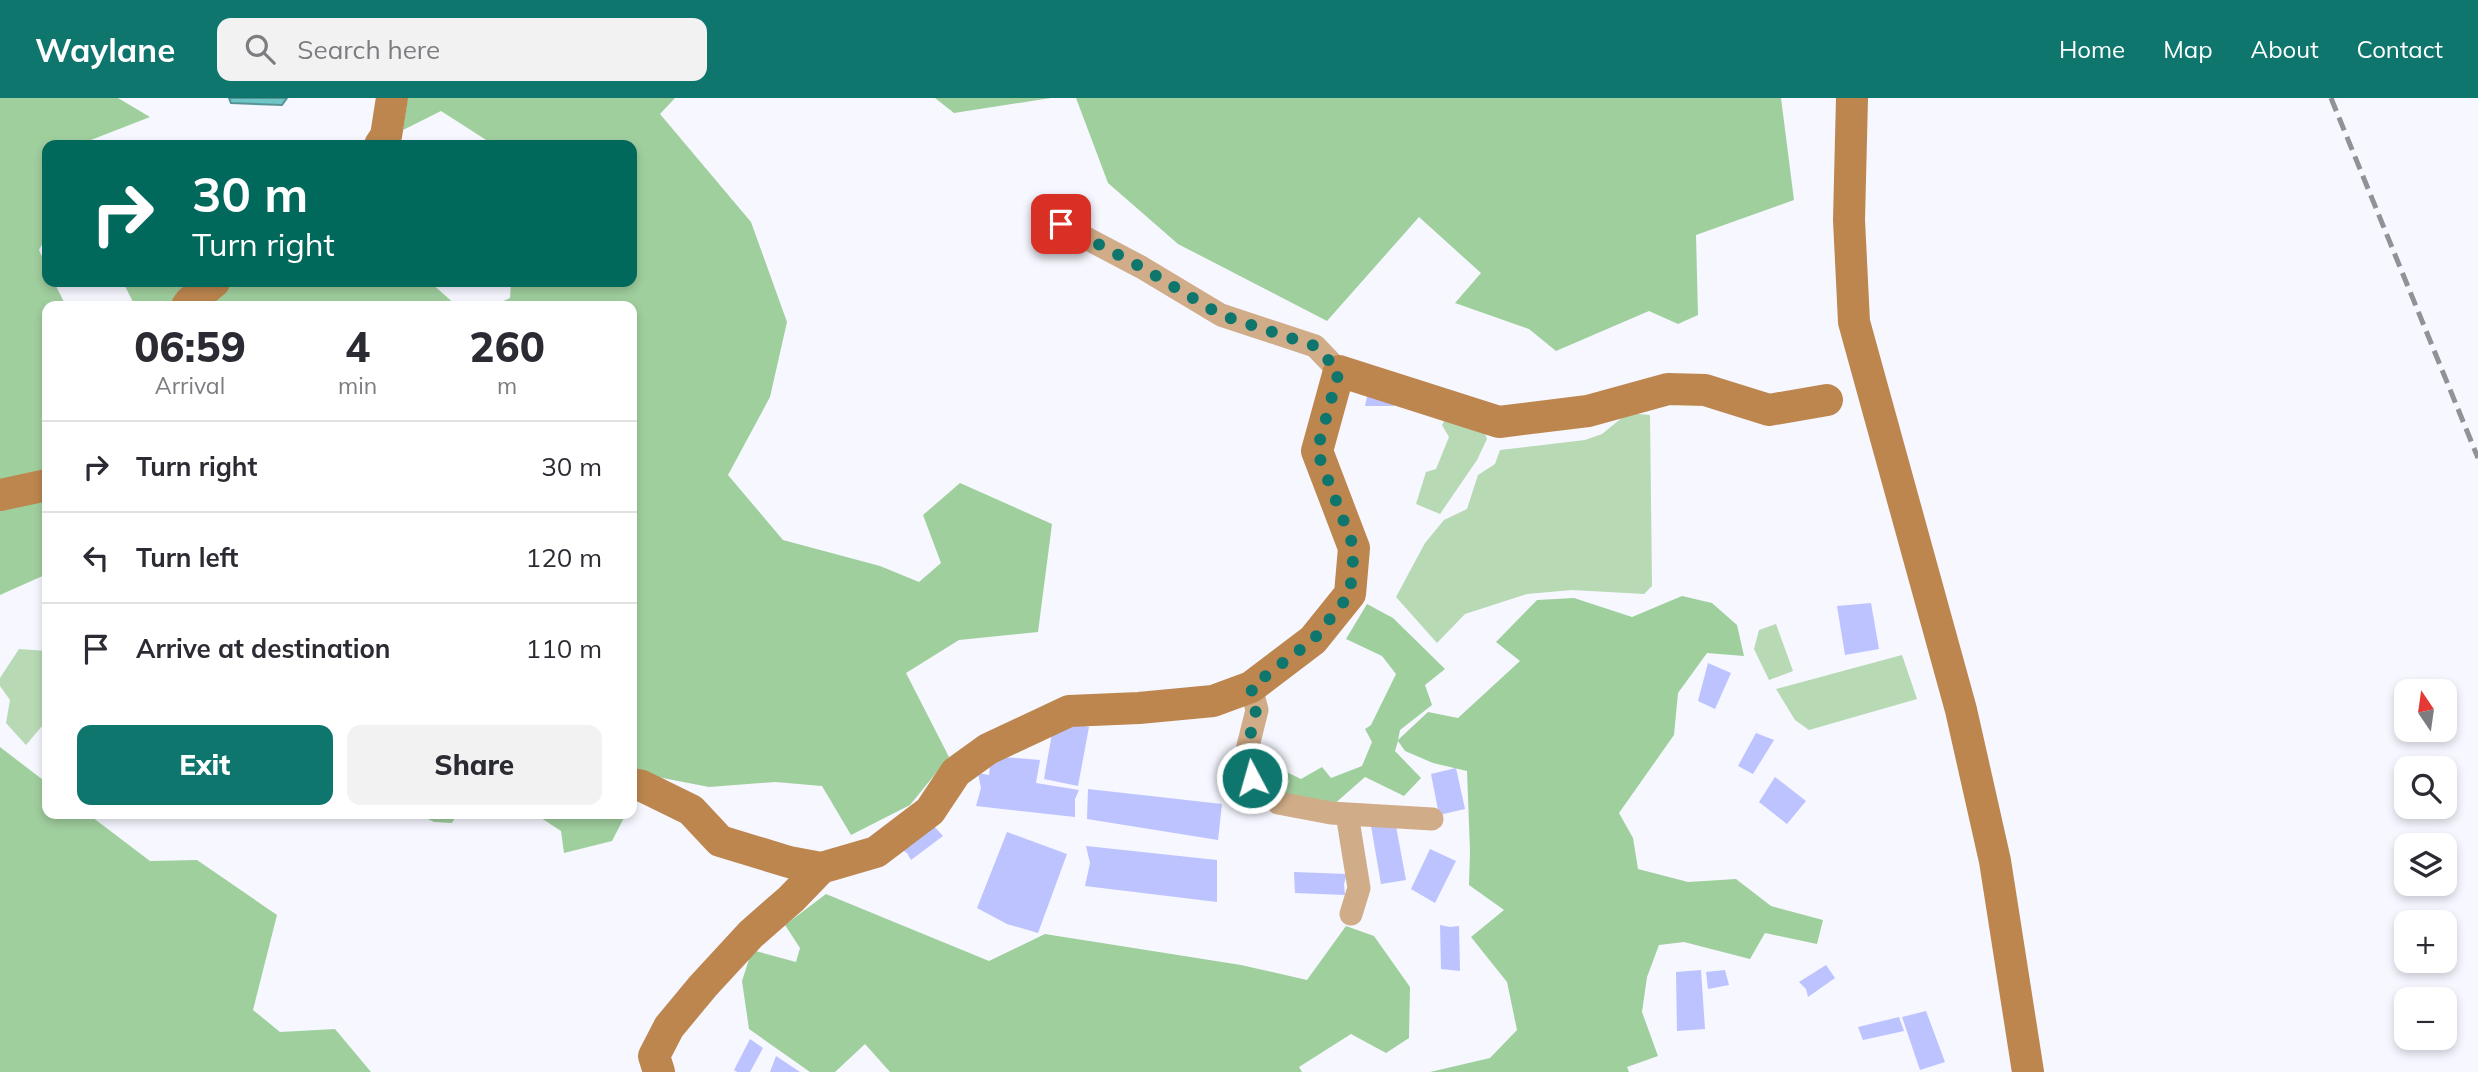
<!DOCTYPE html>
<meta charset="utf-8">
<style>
body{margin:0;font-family:Mulish,sans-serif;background:#f2f2f3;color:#2b2b33;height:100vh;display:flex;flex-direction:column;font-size:26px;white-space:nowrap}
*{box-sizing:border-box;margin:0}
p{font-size:23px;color:#7c7c81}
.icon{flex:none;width:38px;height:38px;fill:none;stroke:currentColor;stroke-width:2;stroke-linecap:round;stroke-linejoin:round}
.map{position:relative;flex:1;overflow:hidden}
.sheet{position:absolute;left:42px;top:203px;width:595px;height:518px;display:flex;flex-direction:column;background:#fff;border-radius:14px;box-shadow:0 4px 10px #0003}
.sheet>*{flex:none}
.banner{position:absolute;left:42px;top:42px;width:595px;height:147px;border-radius:14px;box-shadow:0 4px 10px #0003;background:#00695c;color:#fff;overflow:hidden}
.needle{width:46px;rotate:347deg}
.controls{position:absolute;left:2394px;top:581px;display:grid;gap:14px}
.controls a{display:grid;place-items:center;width:63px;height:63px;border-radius:14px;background:#fff;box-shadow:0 4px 10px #0003;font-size:35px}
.pin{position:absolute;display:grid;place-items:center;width:60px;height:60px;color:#fff;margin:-30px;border-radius:14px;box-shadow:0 4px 10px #0006}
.me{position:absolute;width:77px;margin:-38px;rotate:354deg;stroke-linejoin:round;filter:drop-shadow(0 0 5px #0008)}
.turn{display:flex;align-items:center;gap:24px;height:147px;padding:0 35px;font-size:32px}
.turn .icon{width:91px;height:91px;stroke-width:2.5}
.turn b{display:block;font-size:49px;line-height:60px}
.eta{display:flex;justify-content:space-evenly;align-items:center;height:119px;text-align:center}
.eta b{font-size:42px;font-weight:800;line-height:49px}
.button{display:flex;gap:14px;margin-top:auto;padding:14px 35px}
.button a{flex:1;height:80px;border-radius:14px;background:#0f766e;color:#fff;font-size:28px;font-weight:800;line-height:80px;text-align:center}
.button a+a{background:#f2f2f3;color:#2b2b33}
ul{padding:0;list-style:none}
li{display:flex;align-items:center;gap:21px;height:91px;padding:0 35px;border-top:2px solid #e1e1e2}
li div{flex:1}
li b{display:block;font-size:26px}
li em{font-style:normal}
header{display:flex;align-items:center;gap:42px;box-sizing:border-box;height:98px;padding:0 35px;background:#0f766e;color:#fff}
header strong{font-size:33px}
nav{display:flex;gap:38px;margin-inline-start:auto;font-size:24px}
.search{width:490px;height:63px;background:#f2f2f3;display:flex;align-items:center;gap:18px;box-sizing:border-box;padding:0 24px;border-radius:14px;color:#7c7c81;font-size:26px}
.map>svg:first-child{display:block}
.green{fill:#b7d9b4}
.forest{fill:#a0cf9e}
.water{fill:#70c6c7;stroke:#589496;stroke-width:2}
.building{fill:#bdc3ff}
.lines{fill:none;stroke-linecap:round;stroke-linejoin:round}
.street{stroke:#d1ac88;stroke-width:23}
.secondary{stroke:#bc864e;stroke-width:32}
.rail{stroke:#919298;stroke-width:5;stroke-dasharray:14 7;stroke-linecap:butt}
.route{stroke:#0f766e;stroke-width:12;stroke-dasharray:0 21.6}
</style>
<header>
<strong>Waylane</strong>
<div class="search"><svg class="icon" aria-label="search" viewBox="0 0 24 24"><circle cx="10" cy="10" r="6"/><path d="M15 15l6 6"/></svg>Search here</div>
<nav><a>Home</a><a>Map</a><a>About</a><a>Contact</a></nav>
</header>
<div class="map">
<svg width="2478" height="974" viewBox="0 0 2478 974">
<rect width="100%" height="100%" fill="#f6f7ff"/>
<path class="green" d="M1450,312l32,15 5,14 -10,21 -37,54 -24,-10 10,-32 10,-3 13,-32 -7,-12z
M1628,315l22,2 2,171 -8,8 -72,-4 -45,4 -62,20 -28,29 -41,-46 29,-54 19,-23 23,-11 11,-34 17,-11 5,-14 85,-10 17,-6z
M1776,526l17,47 -24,9 -15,-31 5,-19z
M19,551l28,2v69l-21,25 -20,-22 4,-23 -10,-14v-8z
M1902,557l15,44 -108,31 -14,-10 -19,-31z"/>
<path class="forest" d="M0,0h118l32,19 -72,28h-31v90l-8,15 8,18v14h7l12,24h-19v268l-47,21z
M408,0h267l-15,16 91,108 36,100 -17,75 -42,78 55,65 97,26 39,16 22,-19 -18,-48 37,-32 92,41 -14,108 -79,8 -53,33 43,84 -39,48 -59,30 -29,-49 -47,-4 -66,5 -77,-15v-466h-139l17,-8 1,-16h121v-137h-138l-53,-34 -38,19z
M935,0h116l-97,15z
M1076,0h705l13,102 -98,35 2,80 -20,9 -29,-13 -93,40 -27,-22 -74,-26 26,-30 -62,-56 -92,104 -149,-77 -70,-61z
M123,184h96l2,5 9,-5h200l27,24h-322z
M1682,498l30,7 25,22 7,31 -37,-3 -29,40 -4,42 -55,78 14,25 5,31 50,13 48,-3 35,27 52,14 -6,24 -52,-11 -15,26 -66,-17 -25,3 -12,32 -5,35 16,44 -31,11 2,5h-199l60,-14 27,-28 -10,-48 -36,-45 33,-27 -35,-25 1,-34 -3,-80 -34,-8 -28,-12 -7,-10 -3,10 26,27 -17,18 -39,-19 -33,29 -54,-3 -26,-25 14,-16 35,17 21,-12 9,11 31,-12 10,-24 -7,-13 6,-4 25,-51 -14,-18 -36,-17 21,-35 26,14 52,51 -20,16 7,20 -32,25 -2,10 30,-28 30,6 62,-57 -24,-19 41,-42 37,-2 58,19z
M0,649l47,36v31h41l62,47 47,-1 80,55 -24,95 27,22 55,-3 36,43h-371z
M418,716h39l-5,9 -18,-1z
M535,716h91l-14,27 -48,12 -3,-22z
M826,796l163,67 56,-27 196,31 66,15 39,-54 28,10 36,51 -1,51 -23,15 -35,-19 -52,33 3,5h-412l-25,-28 -30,28h-25l-61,-43 -7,-48 10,-31 44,12 4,-14 -15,-23z"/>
<path class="water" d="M229,0h58l-5,7 -51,-2z"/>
<path class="building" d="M1363,292l30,7 1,9h-29l2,-9z
M1871,505l8,46 -34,6 -8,-49z
M1708,565l23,10 -16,36 -17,-8z
M1054,624l19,1 16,4 -11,59 -34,-7z
M1756,635l18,7 -21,34 -15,-8z
M991,658l49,4 -4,23 43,7 -4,9v18l-99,-11 5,-18 -3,-15 11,2z
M1456,670l9,41 -26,6 -8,-41z
M1775,679l31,24 -19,23 -28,-22z
M1088,691l134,15 -4,36 -131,-21z
M1395,723l11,59 -25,4 -10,-58z
M931,725l12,13 -32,24 -4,-7 -8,-5z
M1007,734l60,22 -29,79 -31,-9 -30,-16z
M1086,748l131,14v42l-132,-16 5,-23z
M1430,751l26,12 -21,42 -24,-14z
M1294,774l53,2 -3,10 1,11 -50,-2z
M1440,827l10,2 9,-1 1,45 -19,-2z
M1826,867l9,13 -27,19 -2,-8 -7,-7z
M1701,872l4,59 -28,2 -1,-59z
M1725,872l4,15 -21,4 -2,-17z
M1926,913l19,51 -25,8 -18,-53z
M1899,919l5,14 -41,9 -5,-13z
M750,941l13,9 -13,24h-13l-3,-2z
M776,958l24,16h-30z"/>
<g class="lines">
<path class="street" d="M1044,118l97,51 80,48 94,31 24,25
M1251,589l6,23 -10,40 5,28 26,25 53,10 101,6
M1347,716l12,74 -8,26"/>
<path class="secondary" d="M1852,0l-3,122 5,102 107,388 34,151 33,211
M380,47l6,-9 6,-38
M187,208l3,-4 24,-20
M0,397l47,-10
M632,686l10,2 49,24 29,31 69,21 32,6 55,-16 54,-41 26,-39 32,-23 81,-38 70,-3 74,-7 38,-14 62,-47 37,-46 4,-46 -37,-97 22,-80 160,51 89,-11 80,-22 37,1 64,20 58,-10
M659,974l-5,-16 15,-29 34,-41 48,-52 40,-35 30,-31"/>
<path class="rail" d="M2331,0l147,360"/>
</g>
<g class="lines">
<path class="route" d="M1061,126l80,43 80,48 94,31 24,25 -22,80 37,97 -4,46 -37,46 -62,47 5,23 -9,40 5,28"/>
</g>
</svg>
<div class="controls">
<a><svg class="needle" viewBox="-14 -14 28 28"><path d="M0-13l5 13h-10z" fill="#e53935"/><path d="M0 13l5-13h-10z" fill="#7c7c81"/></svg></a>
<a><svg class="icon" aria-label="search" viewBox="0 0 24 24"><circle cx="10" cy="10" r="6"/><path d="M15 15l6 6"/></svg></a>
<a><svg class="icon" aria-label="layers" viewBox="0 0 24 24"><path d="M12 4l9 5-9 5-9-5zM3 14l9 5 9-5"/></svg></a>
<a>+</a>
<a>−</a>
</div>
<div class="pin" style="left:1061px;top:126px;background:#d93025"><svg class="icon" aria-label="arrive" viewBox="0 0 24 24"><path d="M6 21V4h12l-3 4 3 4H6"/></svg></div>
<svg class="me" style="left:1252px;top:680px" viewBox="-20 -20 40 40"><circle r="17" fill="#0f766e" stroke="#fff" stroke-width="3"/><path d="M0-11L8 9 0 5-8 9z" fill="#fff"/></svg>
<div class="banner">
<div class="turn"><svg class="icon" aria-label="right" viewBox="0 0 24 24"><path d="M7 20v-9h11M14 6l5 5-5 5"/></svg><div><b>30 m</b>Turn right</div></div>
</div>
<section class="sheet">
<div class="eta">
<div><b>06:59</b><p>Arrival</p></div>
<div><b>4</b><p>min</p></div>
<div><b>260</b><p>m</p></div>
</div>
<ul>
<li><svg class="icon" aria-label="right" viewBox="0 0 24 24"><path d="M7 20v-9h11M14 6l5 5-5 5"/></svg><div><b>Turn right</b></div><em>30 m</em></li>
<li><svg class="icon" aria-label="left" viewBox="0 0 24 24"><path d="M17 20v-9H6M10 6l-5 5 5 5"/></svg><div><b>Turn left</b></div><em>120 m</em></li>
<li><svg class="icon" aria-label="arrive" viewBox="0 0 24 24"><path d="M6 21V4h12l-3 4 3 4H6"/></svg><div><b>Arrive at destination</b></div><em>110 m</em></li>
</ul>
<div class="button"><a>Exit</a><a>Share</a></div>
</section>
</div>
